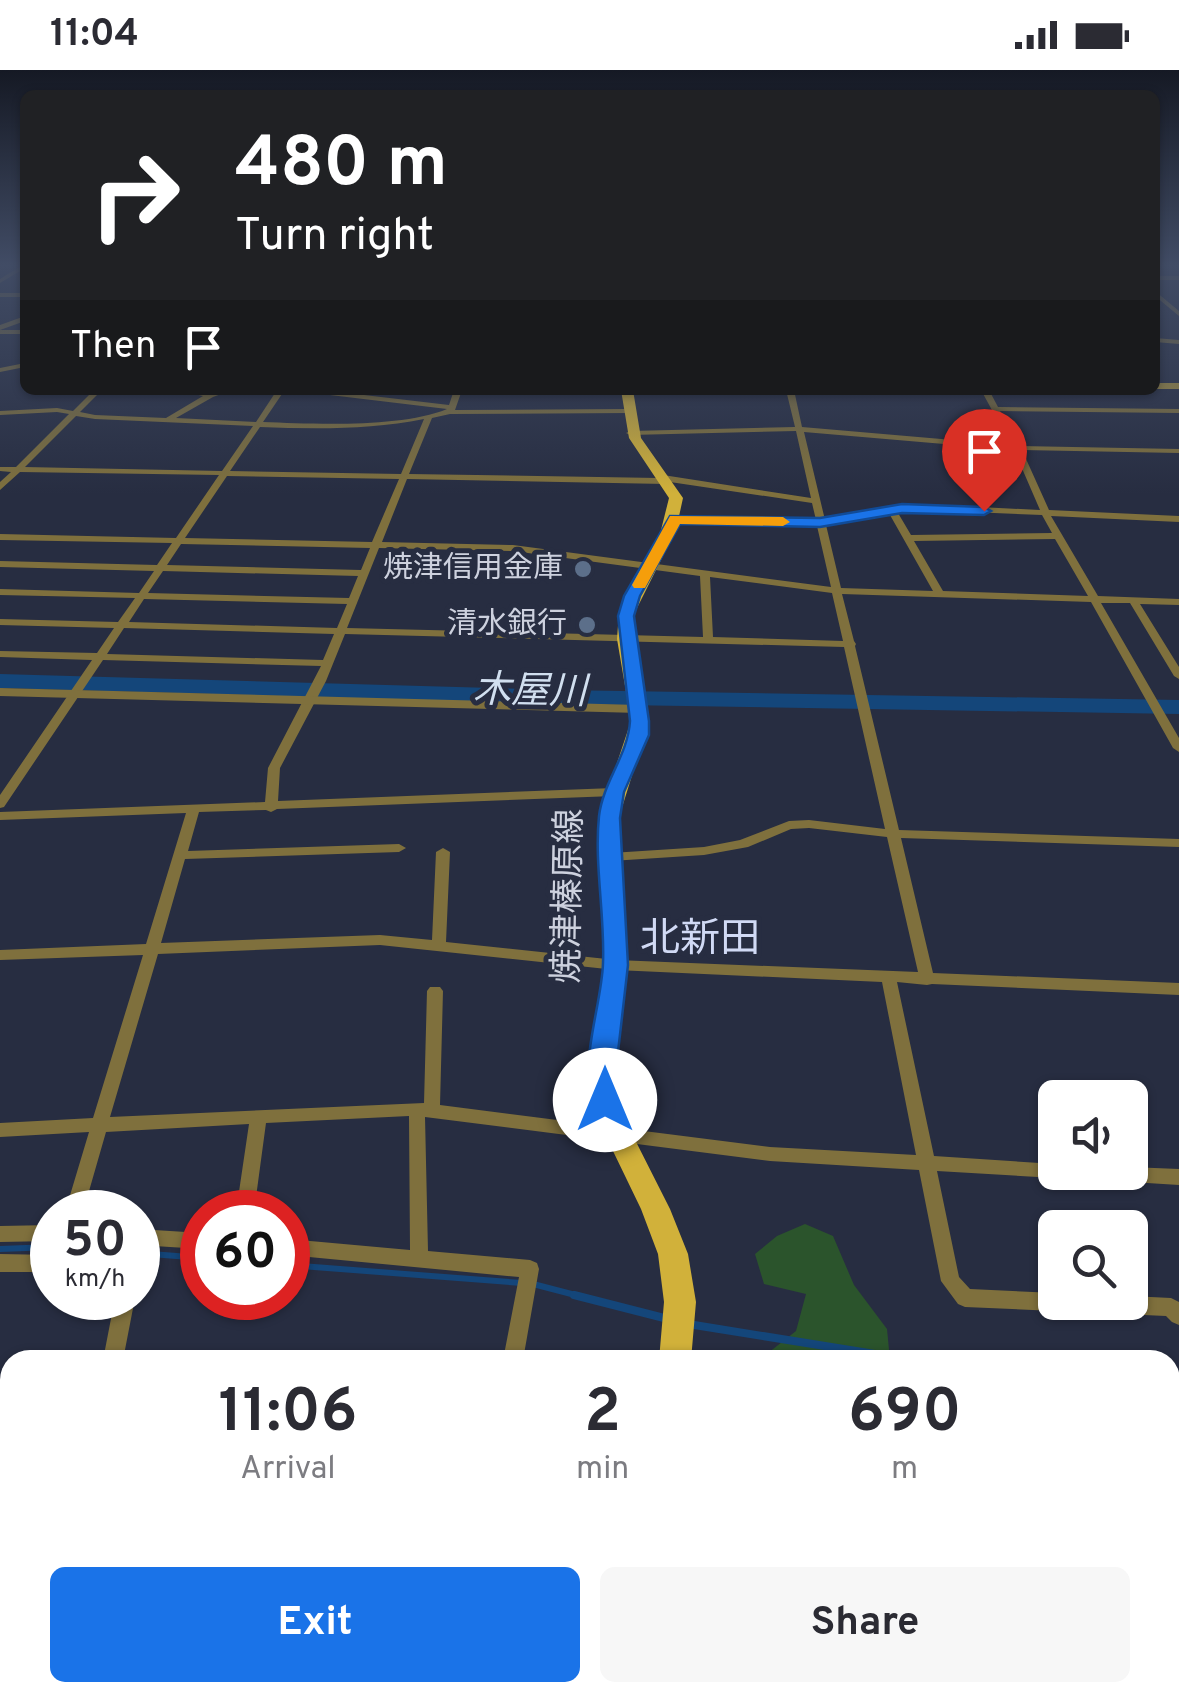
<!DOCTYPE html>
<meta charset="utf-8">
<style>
body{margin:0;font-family:Overpass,"Noto Sans JP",sans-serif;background:#f7f7f7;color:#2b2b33;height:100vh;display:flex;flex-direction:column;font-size:38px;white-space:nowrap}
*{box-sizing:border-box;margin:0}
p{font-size:32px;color:#7c7c81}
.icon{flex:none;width:55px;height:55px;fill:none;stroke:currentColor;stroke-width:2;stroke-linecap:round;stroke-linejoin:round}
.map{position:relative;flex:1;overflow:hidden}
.side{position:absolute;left:0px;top:1280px;width:1180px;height:352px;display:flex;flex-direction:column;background:#fff;border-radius:30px 30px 0 0;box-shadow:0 2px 8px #0004}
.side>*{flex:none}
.guide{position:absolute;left:20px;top:20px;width:1140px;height:305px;border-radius:15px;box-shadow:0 2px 8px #0004;background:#202124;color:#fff;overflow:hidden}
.buttons{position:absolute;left:1038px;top:1010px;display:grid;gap:20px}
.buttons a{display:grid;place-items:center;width:110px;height:110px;border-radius:15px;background:#fff;box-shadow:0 2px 8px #0004;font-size:50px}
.speed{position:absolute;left:30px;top:1120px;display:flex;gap:20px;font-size:50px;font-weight:700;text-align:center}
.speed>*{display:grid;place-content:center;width:130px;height:130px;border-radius:50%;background:#fff;box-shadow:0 2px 8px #0004;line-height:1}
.speed small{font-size:25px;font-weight:400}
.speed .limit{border:15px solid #d22;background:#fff;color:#111}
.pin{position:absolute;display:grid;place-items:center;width:85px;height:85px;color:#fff;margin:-102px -42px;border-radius:50% 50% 50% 0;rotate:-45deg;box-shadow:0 0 10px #0007}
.pin .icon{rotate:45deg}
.me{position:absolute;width:110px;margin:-55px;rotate:0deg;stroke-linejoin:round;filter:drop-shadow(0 0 8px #0008)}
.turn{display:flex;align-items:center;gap:35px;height:210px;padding:0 50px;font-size:45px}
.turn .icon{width:130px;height:130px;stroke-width:2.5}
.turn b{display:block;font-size:70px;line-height:85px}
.then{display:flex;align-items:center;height:95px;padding:0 50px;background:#0003;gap:20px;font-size:38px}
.eta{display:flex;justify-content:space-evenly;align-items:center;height:170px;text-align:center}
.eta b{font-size:60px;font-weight:700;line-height:70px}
.primary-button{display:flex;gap:20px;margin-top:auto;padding:20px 50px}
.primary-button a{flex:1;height:115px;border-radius:15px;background:#1a73e8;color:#fff;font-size:40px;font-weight:700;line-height:115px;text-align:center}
.primary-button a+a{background:#f7f7f7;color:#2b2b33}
.status{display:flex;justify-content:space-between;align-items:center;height:70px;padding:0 50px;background:#fff;direction:ltr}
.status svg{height:28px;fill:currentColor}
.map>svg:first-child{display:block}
.green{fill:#2b542c}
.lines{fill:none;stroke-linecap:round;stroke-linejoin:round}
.stream-far1{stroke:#14467a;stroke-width:6}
.stream{stroke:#14467a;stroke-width:8}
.river{fill:#14467a;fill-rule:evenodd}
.minor{fill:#7f703d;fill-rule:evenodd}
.tertiary{fill:#7f703d;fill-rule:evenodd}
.secondary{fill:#ad953d;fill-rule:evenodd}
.primary{fill:#d1b13a;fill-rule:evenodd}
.route{fill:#1a73e8;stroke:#114b97;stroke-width:2.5}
.slow{fill:#f59e0b}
.service-dot{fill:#5c6f8a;stroke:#272d41;stroke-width:4}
.labels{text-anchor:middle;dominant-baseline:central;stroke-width:10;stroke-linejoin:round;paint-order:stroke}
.far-poi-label{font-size:30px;fill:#cdd1de;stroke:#272d41;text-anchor:end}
.street-label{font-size:35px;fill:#cdd1de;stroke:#272d41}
.water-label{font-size:38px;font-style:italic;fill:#d1dfef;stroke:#272d41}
.quarter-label{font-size:40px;fill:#d1daf5;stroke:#272d41}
</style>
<div class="status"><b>11:04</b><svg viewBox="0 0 49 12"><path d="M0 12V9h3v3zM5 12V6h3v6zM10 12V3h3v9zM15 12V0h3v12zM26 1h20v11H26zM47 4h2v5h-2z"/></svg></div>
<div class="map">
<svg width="1179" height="1632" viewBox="0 0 1179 1632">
<rect width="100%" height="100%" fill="#272d41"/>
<path class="green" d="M805,1154l28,12 21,49 33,44 3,31h-131l37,-29 10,-37 -42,-10 -9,-30 22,-18z"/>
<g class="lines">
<path class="stream-far1" d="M0,1179l52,-2
M138,1183l64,5
M288,1195l234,18
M533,1214l50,13"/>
<path class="stream" d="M574,1225l94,24
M688,1254l224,36
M1170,1320l9,1"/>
<path class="river" d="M0,604l559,16 620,10v14l-620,-10 -559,-16z"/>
<path class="minor" d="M21,196h4v2l-25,15v-4z
M1155,206h24v4h-24z
M1155,221l24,20v5l-24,-20z
M0,223h25v4h-25z
M0,260h25v4h-25z
M1155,268l24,2v4l-24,-2z
M25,293v4l-25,5v-4z
M94,320h8l-22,22 15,3 71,3 37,-22 -27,-6 34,3 22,-3 -19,7 -37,21 80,4 21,-32 53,1 119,14 5,-15h8l-7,20 172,-1h3v4l-180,1 -18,4 -23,56 250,4 4,-3 148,23 -15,-67 -166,4 -4,-2 4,-2 165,-4 -9,-37h8l8,37 209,18 -30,-55h8l9,17 181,2v4l-179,-2 20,35 159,3v4l-157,-3 27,60 130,6v6l-128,-6 47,80 81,3v6l-39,-1 39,63v12l-5,-3 -44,-73h-29l78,135v14l-6,-4 -82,-146 -249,-8 12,47 2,3 -1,2 44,184 280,9v8l-278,-9 32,135 246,10v12l-247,-11 -5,1 -30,-3 37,174 121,8v8h8l-2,4 -6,2 -118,-7 22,106 11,12 85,4v9h75v-6l41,2 8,4v23l-7,-3 -6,-6 -201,-9 -7,-3 -17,-23 -22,-111 -149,-9 -345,-44 3,134 102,9 7,3 2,6 -16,91h-20l16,-83 -231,-22v-16l122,11 -1,-134 -143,7 -12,89h-18l13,-88 -143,8 -23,80h-18l24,-80 -89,5v-14l93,-5 50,-163 -143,5v-10l146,-6 40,-131 -186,7v-8l265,-10 3,-34 53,-102 -218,-6 -99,147 -4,1v-13l92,-135 -92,-3v-6l97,2 17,-25 -114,-3v-6l118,3 17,-24 -135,-3v-6l139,4 15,-22 -154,-4v-6l157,4 15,-22 -172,-3v-6l176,4 43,-63 -199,-3 -20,18v-8l11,-10 -11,-1v-4h16l53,-53 -12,-2 -57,3v-4l57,-3 16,3zM282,324l48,1 117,14c-46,19 -132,15 -184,13zM76,346l19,3 158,7 -31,45 -197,-4zM424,349l-23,55 -171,-3 30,-44c55,2 110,3 164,-8zM804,362l210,18 26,60 -118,-6 -97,16zM227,406l172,3 -27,63 -187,-4zM407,409l259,5 4,-2 142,21 4,17 -141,-4 -4,3 4,3 142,4 14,61 -318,-42 -131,-3zM922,440l120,5 10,18 -141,2 -13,-22zM890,445l43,76 -92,-3 -15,-63zM1055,469l33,57 -145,-5 -29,-50zM181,474l189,4 -9,22 -194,-5zM379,478l134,3 187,25 3,61 -356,-9zM163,501l195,5 -9,22 -201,-5zM710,507l122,16 11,48 -130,-4zM144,529l203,5 -10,24 -208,-6zM124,558l210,6 -11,26 -216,-6zM345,564l499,13 41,182 -76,-9 -20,1 -49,19 -36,7 -93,6 -7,4 7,4 93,-6 44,-8 43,-18 18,-1 78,9 31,135 -302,-12 -170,-18 4,-90 -7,-4 -7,4 -4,88 -52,-5 -219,8 24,-84 214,-7 7,-4 -7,-4 -211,7 11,-39 67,-2 5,2 6,-3 337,-13 6,-4 -6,-4 -336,13 2,-33 46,-87zM380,875l236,25 266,12 34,173 -146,-8 -330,-42 3,-114 -3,-4h-10l-3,4 -3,112 -314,14 48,-163z
M1130,1097l49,2v16l-96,-6 -6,-2 -3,-5h56z
M52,1155v16l-52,1v-16z
M138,1159l64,4v16l-64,-4z
M0,1184l52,1v17h-52z
M115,1228h20l-12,62h-20z
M10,1425v22l-10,3v-22z
M1170,1461l9,4v28l-9,-4z
M25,1622h24l-4,10h-24z
M281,1622h24l-3,10h-24z"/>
<path class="tertiary" d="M25,246v5l-25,9v-5z
M0,618l639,17 7,4 -7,4 -639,-17z
M1179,1368v26l-9,2v-26z"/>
<path class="secondary" d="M1155,313h24v6h-24z"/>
<path class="primary" d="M621,320h12l8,48 42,60 -7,32 -41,82 -1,27 15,82 -29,93 8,153 -14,99 2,24 9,30 45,89 18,45 8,48 -5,58h-32l5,-58 -6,-48 -17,-45 -43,-89 -9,-30 -1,-24 16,-99 -4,-153 31,-93 -14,-82 2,-27 42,-82 8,-32 -40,-60z
M605,1622h40l-2,10h-40z"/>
</g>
<linearGradient id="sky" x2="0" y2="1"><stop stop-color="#151924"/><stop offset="0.46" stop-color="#414c65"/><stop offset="1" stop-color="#414c65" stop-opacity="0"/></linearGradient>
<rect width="1179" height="424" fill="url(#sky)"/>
<path class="route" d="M902,434l82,3 7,4 -7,4 -82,-2 -82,14 -140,-3 -40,72 -6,20 15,105v14l-25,57 -4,26 8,147 -13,113 3,22 -4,8 -9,4 -10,-4c-19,-37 7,-103 8,-145 2,-48 -9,-99 -4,-147 4,-34 29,-61 31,-95l-12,-105 6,-20 46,-80 150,2z"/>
<path class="slow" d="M670,446l113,1 7,5 -7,4 -103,-2 -35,64h-11l-2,-3z"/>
<g class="service-dot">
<circle cx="583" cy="499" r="10"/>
<circle cx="587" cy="555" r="10"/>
</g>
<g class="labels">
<g class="far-poi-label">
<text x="563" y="499">焼津信用金庫</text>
<text x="567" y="555">清水銀行</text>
</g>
<g class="street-label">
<text transform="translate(570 826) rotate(-89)">焼津榛原線</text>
</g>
<g class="water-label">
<text transform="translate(530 623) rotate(1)">木屋川</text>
</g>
<g class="quarter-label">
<text x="700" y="871">北新田</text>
</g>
</g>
</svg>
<div class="buttons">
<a><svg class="icon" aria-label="sound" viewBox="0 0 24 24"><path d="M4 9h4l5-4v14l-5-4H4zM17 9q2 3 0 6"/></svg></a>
<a><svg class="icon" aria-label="search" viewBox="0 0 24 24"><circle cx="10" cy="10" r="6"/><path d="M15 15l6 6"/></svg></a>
</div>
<div class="speed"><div>50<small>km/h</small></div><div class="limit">60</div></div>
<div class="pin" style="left:984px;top:441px;background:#d93025"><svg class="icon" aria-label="arrive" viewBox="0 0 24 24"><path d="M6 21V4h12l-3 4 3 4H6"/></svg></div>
<svg class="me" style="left:605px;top:1030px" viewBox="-20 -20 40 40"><circle r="19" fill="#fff"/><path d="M0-13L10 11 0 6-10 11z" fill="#1a73e8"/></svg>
<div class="guide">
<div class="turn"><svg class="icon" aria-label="right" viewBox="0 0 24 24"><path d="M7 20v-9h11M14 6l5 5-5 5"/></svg><div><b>480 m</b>Turn right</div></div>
<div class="then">Then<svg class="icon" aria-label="arrive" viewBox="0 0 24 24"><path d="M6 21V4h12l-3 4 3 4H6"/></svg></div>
</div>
<section class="side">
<div class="eta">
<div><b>11:06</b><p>Arrival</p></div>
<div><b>2</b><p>min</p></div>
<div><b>690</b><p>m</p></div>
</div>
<div class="primary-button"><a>Exit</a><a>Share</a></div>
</section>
</div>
